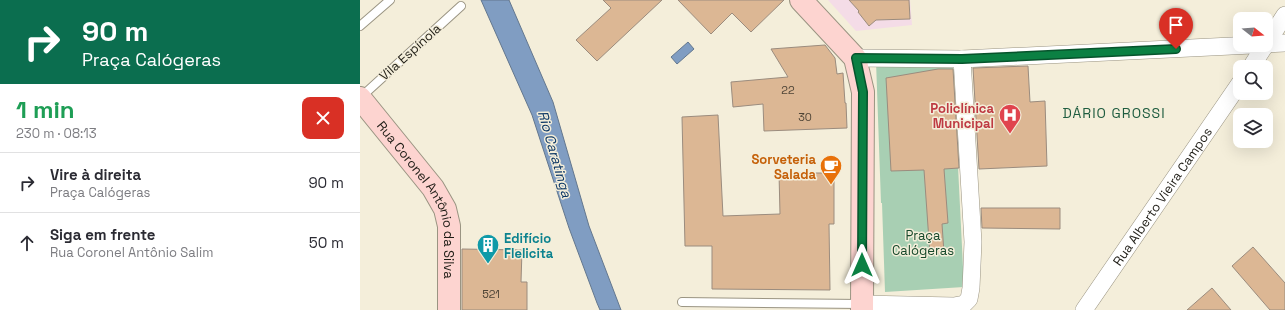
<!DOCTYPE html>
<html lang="pt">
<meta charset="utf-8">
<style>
body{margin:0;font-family:"Space Grotesk",sans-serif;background:#f7f7f7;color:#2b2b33;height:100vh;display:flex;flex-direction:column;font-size:15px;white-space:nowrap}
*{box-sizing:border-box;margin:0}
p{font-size:13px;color:#7c7c81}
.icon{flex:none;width:22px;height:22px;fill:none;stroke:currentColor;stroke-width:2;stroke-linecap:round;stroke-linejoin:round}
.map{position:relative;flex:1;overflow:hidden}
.side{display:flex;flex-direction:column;background:#fff;width:360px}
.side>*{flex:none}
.banner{background:#0b6e4f;color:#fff;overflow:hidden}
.needle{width:26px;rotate:107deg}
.buttons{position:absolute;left:873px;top:12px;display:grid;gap:8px}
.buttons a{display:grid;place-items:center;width:40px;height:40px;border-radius:8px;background:#fff;box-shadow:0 4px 16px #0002;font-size:20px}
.pin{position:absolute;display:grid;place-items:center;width:34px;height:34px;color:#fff;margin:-41px -17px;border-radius:50% 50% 50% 0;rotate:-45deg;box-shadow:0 0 4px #0007}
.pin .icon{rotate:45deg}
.me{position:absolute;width:44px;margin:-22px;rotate:0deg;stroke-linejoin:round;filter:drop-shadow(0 0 3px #0008)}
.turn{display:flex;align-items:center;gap:14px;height:84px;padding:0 16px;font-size:18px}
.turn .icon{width:52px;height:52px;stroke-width:2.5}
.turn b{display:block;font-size:28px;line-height:34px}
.round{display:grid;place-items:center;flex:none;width:42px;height:42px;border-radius:8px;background:#f7f7f7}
.summary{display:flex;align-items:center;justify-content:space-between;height:68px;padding:0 16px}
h1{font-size:24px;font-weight:800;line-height:30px;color:#1e9e55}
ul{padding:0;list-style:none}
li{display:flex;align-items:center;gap:12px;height:60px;padding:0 16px;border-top:1px solid #e1e1e2}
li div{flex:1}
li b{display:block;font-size:15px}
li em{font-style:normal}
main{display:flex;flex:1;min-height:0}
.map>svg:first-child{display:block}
.commercial{fill:#f4dce7}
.green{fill:#a8cfb3}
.water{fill:#809dc2;stroke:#63778e}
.building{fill:#dcb794;stroke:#9b8c7e}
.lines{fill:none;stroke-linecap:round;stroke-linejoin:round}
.lane-casing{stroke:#9a9482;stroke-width:10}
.street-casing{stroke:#9a9482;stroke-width:18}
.secondary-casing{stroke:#9a9482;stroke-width:24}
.lane{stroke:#fff;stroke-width:8}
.street{stroke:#fff;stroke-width:17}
.secondary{stroke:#fdd4d0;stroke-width:22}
.route-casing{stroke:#07532c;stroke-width:10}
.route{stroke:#0b8043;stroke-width:7}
.labels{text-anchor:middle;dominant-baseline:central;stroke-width:3;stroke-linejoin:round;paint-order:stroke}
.number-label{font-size:11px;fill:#4e4436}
.street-label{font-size:13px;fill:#1f1d16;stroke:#f4eeda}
.health-label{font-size:13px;font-weight:bold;fill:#be3a42;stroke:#f4eeda;text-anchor:end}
.food-label{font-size:13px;font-weight:bold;fill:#c56008;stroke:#f4eeda;text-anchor:end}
.park-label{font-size:13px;fill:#15482a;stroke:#f4eeda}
.culture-label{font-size:13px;font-weight:bold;fill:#0d838f;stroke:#f4eeda;text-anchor:start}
.neighbourhood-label{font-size:14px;letter-spacing:1px;fill:#1e5c3f;stroke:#f4eeda}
.water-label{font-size:14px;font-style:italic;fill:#0c3765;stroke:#f4eeda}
</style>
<main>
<section class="side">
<div class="banner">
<div class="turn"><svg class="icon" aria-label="right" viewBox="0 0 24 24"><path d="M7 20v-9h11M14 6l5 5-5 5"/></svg><div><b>90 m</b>Praça Calógeras</div></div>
</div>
<div class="summary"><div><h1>1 min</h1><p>230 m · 08:13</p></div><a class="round" style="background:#d93025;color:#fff"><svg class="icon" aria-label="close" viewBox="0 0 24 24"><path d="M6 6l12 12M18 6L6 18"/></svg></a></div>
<ul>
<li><svg class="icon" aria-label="right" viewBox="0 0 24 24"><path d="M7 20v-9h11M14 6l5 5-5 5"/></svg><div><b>Vire à direita</b><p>Praça Calógeras</p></div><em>90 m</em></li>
<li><svg class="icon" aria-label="ahead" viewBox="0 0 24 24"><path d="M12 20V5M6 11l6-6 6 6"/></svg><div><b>Siga em frente</b><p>Rua Coronel Antônio Salim</p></div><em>50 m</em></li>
</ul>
</section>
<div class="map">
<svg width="925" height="310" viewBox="0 0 925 310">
<rect width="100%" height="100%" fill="#f4eeda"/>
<path class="commercial" d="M468,0h82l2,25 -56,6z"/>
<path class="green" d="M516,61l77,5 11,221 -79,5 -3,-89h-1z"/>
<path class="water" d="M121,0h28l44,102 36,124 32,84h-21l-3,-7 -28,-75 -37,-113z
M328,42l6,7 -17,15 -6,-7z"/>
<path class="building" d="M243,0h59l-65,61 -21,-21 35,-32z
M318,0h106l-33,32 -19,-19 -21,21z
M489,0h60l1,19 -34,1 -7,6 -11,-14 1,-1z
M465,45l10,13 2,16 6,-1 2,30h1l1,25 -83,3 -1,-27 -30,3 -2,-25 57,-5 -17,-28z
M668,66l2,36 15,-1 2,65 -68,3 -6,-101z
M578,69h15l6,99 -15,1 4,54 -6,1 2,29 -14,2 -6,-85 -33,1 -5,-93z
M358,115l5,101 57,-2 -1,-41h55v51h-5l1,66 -118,-1v-43h-27l-3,-129z
M621,208h79v21l-78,-1z
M893,247l32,36v27h-15l-38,-44z
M102,249l60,1 -1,32h6v28h-65z
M852,288l19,22h-44z"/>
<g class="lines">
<g class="lane-casing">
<path id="lane" d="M0,26l30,-26
M1,97l100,-91
M322,302l180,2"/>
</g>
<g class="street-casing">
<g id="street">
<path d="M906,44l19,-1"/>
<path d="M495,58l107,1 290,-14"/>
<path d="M891,67l34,-52"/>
<path d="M502,304l92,2 10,-2 5,-5 2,-11 2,-46 -11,-183"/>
<path id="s1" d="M724,310l156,-227"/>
</g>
</g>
<g class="secondary-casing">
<g id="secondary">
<path d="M441,0l54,58 8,34 -1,218"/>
<path id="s2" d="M0,98l73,90 12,21 4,17v84"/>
</g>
</g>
<use href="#lane" class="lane"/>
<use href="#street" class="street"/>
<use href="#secondary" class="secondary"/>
</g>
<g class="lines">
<g class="route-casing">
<path id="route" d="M502,265l1,-173 -7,-34 106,1 214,-10"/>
</g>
<use href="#route" class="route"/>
</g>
<defs>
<g id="hospital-pin" transform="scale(1.15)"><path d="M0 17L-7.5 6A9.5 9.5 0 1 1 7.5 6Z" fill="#e0444e" stroke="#f4eeda"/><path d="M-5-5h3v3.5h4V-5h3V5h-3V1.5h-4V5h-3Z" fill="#fff"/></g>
<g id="cafe-pin" transform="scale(1.15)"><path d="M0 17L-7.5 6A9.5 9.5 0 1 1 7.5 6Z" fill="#e8710a" stroke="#f4eeda"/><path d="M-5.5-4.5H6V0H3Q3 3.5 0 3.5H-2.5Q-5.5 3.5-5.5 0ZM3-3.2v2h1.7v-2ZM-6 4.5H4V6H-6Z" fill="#fff"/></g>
<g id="building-pin" transform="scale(1.15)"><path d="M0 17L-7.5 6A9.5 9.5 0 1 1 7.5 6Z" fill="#0f9aa8" stroke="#f4eeda"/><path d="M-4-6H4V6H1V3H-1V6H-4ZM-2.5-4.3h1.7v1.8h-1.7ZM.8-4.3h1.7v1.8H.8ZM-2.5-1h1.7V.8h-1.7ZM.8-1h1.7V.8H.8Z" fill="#fff"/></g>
</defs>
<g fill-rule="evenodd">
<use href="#hospital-pin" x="650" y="115"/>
<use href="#cafe-pin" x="471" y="166"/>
<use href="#building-pin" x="128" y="245"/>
</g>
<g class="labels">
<g class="number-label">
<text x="428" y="90">22</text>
<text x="445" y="117">30</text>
<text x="131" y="294">521</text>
</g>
<g class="street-label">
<text transform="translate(50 52) rotate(-42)">Vila Espínola</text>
<text stroke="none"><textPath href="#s1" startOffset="138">Rua Alberto Vieira Campos</textPath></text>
<text stroke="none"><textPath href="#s2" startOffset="121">Rua Coronel Antônio da Silva</textPath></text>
</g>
<g class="health-label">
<text x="634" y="108">Policlínica<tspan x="634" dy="15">Municipal</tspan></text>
</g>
<g class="food-label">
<text x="456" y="159">Sorveteria<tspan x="456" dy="15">Salada</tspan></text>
</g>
<g class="park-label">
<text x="563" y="235">Praça<tspan x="563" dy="15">Calógeras</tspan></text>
</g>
<g class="culture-label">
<text x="144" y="238">Edifício<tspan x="144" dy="15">Flelicita</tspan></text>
</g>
<g class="neighbourhood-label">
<text x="754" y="113">DÁRIO GROSSI</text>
</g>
<g class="water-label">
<text transform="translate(195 154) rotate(74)">Rio Caratinga</text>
</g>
</g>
</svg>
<div class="buttons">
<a><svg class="needle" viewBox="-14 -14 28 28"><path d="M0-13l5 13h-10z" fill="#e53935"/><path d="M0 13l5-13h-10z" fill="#7c7c81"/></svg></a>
<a><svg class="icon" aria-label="search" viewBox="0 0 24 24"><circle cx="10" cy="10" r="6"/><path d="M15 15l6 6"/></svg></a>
<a><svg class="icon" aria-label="layers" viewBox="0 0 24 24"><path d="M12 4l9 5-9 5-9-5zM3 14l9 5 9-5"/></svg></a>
</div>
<div class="pin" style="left:816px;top:49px;background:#d93025"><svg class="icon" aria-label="arrive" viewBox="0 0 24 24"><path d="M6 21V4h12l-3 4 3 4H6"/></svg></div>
<svg class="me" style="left:502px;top:265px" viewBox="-20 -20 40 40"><path d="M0-17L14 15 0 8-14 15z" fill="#0b8043" stroke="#fff" stroke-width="4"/></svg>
</div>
</main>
